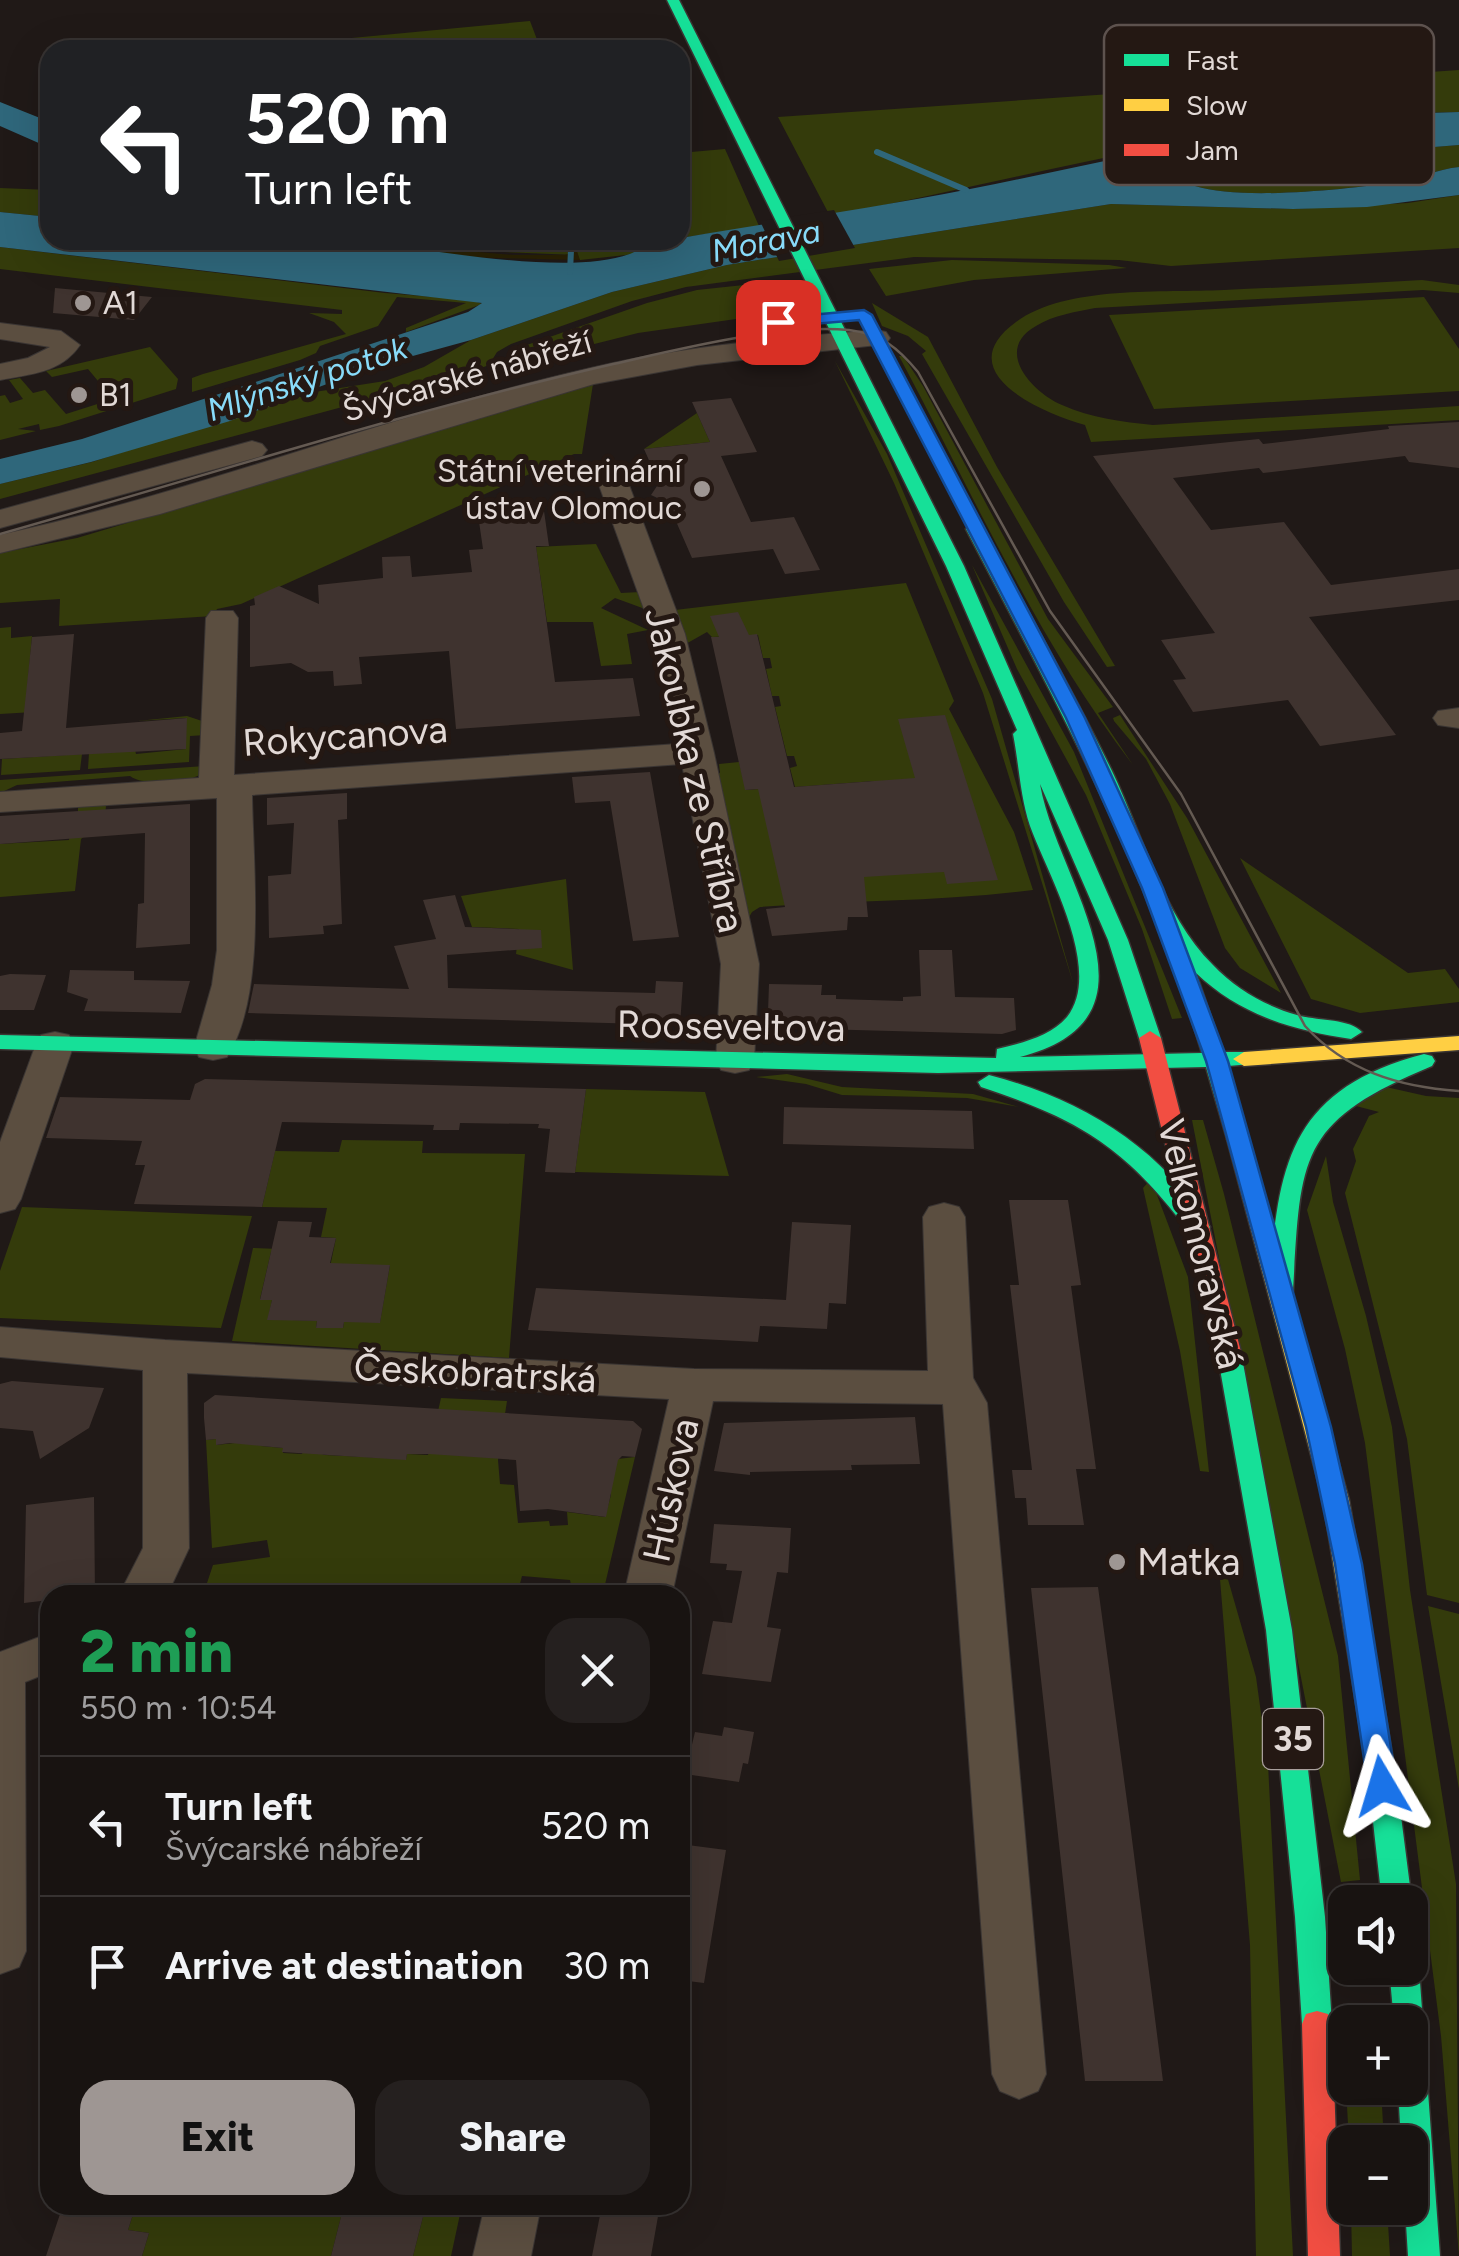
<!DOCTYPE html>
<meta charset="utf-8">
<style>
body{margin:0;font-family:Figtree,sans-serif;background:#25201f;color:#f1f3f6;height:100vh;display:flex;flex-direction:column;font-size:38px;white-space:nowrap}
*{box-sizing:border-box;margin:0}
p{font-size:32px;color:#9f9e9f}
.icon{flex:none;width:55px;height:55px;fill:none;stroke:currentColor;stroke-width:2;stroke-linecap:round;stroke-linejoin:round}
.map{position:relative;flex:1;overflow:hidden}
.side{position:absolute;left:40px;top:1585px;width:650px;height:630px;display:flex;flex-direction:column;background:#181311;border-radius:30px;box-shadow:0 10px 40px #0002,0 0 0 2px #363231}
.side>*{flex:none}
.hud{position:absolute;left:40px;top:40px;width:650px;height:210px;border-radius:30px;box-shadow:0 10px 40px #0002,0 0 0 2px #363231;background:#202124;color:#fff;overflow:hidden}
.buttons{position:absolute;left:1328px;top:1885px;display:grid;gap:20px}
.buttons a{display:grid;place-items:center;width:100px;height:100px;border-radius:20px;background:#181311;box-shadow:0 10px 40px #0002,0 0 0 2px #363231;font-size:50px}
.pin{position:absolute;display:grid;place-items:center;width:85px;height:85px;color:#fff;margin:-42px;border-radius:20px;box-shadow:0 5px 15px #0006}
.me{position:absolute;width:110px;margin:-55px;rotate:353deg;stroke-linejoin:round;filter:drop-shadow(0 0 8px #0008)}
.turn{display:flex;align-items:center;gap:35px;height:210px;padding:0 40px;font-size:45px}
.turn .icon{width:130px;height:130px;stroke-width:2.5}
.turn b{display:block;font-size:70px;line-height:85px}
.round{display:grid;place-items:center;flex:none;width:105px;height:105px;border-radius:30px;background:#25201f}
.summary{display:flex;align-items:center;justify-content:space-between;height:170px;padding:0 40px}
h1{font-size:60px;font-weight:800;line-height:75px;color:#1e9e55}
.cta{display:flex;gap:20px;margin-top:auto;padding:20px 40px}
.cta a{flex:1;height:115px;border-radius:30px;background:#9e9693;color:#111;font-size:40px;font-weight:800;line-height:115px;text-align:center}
.cta a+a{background:#25201f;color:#f1f3f6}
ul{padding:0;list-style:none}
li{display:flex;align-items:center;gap:30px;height:140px;padding:0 40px;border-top:2px solid #363231}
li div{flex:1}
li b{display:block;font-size:38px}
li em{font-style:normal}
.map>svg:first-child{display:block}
.green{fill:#343b0b}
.sand{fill:#292104}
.water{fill:#2f677b}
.pier{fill:#201917}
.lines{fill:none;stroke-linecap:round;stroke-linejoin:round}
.stream{stroke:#2f677b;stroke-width:6}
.building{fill:#3f332f}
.street-casing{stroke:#3a3533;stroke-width:2}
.fast-casing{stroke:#3a3533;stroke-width:3}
.slow-casing{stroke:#3a3533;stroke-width:3}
.jam-casing{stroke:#3a3533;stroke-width:3}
.street{fill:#5b4e40;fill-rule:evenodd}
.fast{fill:#16e098;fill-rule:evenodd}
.slow{fill:#ffcf43;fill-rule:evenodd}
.jam{fill:#f24e42;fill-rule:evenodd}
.tram{stroke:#645a52;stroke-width:2.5}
.route{fill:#1a73e8;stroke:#114b97;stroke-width:2.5}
.poi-dot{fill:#9e9693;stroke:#241813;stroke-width:4}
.labels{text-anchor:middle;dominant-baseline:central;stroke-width:10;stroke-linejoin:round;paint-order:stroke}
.far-water-label{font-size:32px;font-style:italic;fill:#88dbf9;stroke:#241813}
.far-poi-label{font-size:32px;fill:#e2d9d6;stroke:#241813;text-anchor:start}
.far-street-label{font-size:32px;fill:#e2d9d6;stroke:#241813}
.shield{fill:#241813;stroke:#a99f9c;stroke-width:2.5}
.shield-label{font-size:35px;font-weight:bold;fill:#e2d9d6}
.street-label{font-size:38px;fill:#e2d9d6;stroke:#241813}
.poi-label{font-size:38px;fill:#e2d9d6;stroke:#241813;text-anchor:start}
.key{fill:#241813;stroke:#5d524e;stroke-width:2.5}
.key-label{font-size:28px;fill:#e2d9d6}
</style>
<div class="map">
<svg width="1459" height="2256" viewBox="0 0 1459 2256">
<rect width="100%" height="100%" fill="#201917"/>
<path class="green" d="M530,21l11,29h-315z
M1459,70v42c-212,3 -421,64 -629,104l-52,-99z
M1459,145v22c-21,2 -40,12 -61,15 -51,7 -156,19 -203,4l-4,-7 11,-6 120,-17z
M725,149l34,77 -79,12v-85z
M0,188l50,2v27l-50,-5z
M1459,195v53l-288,18 -52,-6 -205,-3 -228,30 -54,14 -121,43 -14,8 -8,13 -24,9 -465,125v-15l92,-22 216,-69 77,-12 39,-14 47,-27 141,-48 115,-27 384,-61 182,5 115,-6z
M343,240h326l-21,4 -13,10 -55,6 -5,-5 -172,-7z
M0,247l385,46 87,7 10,4 -76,28v-4l60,-25 -69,-6 -19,29 -58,20 -4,7 -16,7 -108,32v-14l11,-4 143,-40 -12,-12 -25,-9 33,1v-4l-342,-41z
M952,260l157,5 18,3 -153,12 -88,16 -17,-27z
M1422,280l37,5v8l-36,-3 -328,18c-20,4 -41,7 -59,18 -43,24 -4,66 26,79 29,13 61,17 91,20l306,-19v14l-368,22 -6,-17c-43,-12 -138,-53 -69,-103 50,-37 148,-29 208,-32 66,-3 132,-6 198,-10z
M744,285l31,4 12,14 14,1 -16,8 -147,21 -135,34 18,-20 126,-44 50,-13z
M1424,297l35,52v42l-305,18 -45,-94z
M872,303l56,34 69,130 118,199 -8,1 -43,-65 -142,-248 4,-3 -18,-15 -26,-10z
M150,347l28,32 -2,10 -117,37 -19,4 -1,-6 -21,5 18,2 -36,9v-44l5,-1 5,8 13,-4 -14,-19 11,-2 13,15 12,-3 21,24 47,-15 -25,-30 -36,8 -6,-6z
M899,356h4l20,30 125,233 65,88 -15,6 35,52c-96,-125 -160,-271 -234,-409z
M835,361l52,93 105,245 82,287 -91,-293 -89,-210z
M593,384l-11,70h-8l-333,150 -24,5 -4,7 -154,10 1,-27 -60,4v-50l77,-15z
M697,413l13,29 -66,7z
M596,544l25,49 19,-1 5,17 -30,-11 -14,10 47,22 -21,4 5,30 -31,2 -8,-44h-46l-11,-75z
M972,565l102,187 108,266 -10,1 -30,-90 -56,-134 -69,-126z
M906,583l48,118 -5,8 65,123 19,58c-91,12 -182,10 -273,17l-8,5 -8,14 -32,-152 8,-1 -1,-9 20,-2 7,28 13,-1 4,17 111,-25 -79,6 -5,-19 7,-2 -3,-10h-7l-12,-49 6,-1 -2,-10h-7l-6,-27 6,-1 -2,-10h-7l-5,-23 -46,2 -5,-5 -23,13 -9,-35z
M11,627v11l21,-2 -6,65 41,9 -67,4v-86z
M1120,715l67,103 94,175 -41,-25 -15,-20 -55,-144 -24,-45 -32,-38 -1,-3z
M187,716l15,5 4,14 -16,1 -1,26 -101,7 1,-16 46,-3 1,4 50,-5v-31l-49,3z
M82,754l-2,16 -79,5 1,-16z
M205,766l-3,8c-16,9 -57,13 -72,2l-113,9 -17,8v-13z
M106,805l-2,31 -17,-2 -6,5 -6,52 -75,6v-53l69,-4 3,-25 6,-1v-7z
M1240,858l168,115 37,-4 14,20v13l-99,11 -49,-14z
M566,879l7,91 -57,-16 3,-25 -47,-2 -11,-31z
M787,1074l55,13 131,7 46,13 -52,-9 -125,-3 -36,-11 -50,-7z
M1386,1087l40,9 33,2v505l-32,-8 -20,-156 -62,-246 11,-32 -3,-12 16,-33 10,-4 -27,-7z
M586,1089l119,3 24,84 -154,-4z
M1192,1120h11l21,74 114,462 22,224 -19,2z
M342,1140l81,1 -1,12 103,1 -16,204 -277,-17 21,-93 25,1 -7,3 -11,47 12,1 -4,19 49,2 -1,7h27l1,-6h36l10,-57 -60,2 6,-29 -15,-1 6,-29 -65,-1 13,-56 64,1z
M1326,1156l7,46 33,114 26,111 18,163 46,294 3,372 -18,-220 -76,-593 -20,-94 -38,-139z
M1151,1179l37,98 21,195 -9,-1 -20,-120 -37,-163z
M22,1207l230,9 -31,112 -221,-10v-47z
M441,1398l66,3 -9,59 2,24 14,1 4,38 31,-2 1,5 18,-1 -1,-13 38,5 6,-22 -2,-35 26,-3 -32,136 -31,-3 -2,-10 -48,-4 -5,19h-314l10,-30 57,-8 -3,-17 -55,8 -6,-108 10,-1v6l38,-4 12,-15 -5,20 22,2v5l19,1 2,-5 21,6 81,4 1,-5 21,1z
M1219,1567l6,2 31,108 12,87 25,492h-37l-6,-311z
M1428,1606l31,8v175z
M1346,2088h35l3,54h-35z
M136,2205h202l-2,10 5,2 -10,39h-189l7,-23 -21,-3z
M426,2205h36l-11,51h-38z
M1351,2208h36l3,48h-38z"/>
<path class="sand" d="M420,247l94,8h51l12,-4 3,9 -129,-3 -48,-9z"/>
<path class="water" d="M0,102l50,20v26l-50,-22z
M1459,112v33l-137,11 -120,17 -10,7 3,6c47,15 153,3 203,-4 21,-3 40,-13 61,-15v28l-92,12 -74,2 -182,-5 -384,61 -115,27 -141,48 -102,28 -139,53 -139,41 -91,22v-25l82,-20 386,-127 14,-9 -482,-56v-35l50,5v23c96,0 194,-5 290,0 68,3 255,47 308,4 104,-19 215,-34 322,-55 162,-32 323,-74 489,-77z"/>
<path class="pier" d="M834,210l21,38 -76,13 -19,-40z"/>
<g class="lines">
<path class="stream" d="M877,152l89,38
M564,240l7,10 -1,22"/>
</g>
<path class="building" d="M55,288l97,9 -18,23 -81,-7z
M731,398l26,54 -36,4 30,66 43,-5 26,53 -35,4 -12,-25 -81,9 -24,-55 -17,-8 8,-12 -15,-34 66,-7 -18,-40z
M1459,422v46l-50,-6 -4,-6 -142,17 -4,-5 -86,10 38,52 73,-8 47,63 128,-16v31l-150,17 87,118 -76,11 -32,-46 -95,12 -20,-32 13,-1 -25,-39 54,-7 -122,-177 166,-17 4,5 126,-15 -1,-3z
M543,504l6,42h-13l19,136 78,-4 7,38 -184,13 -7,-78 -90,6 3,27 -28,2 -1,-15 -25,1 -17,-9 -41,4v-61l5,-1 -1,-8 25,-11 40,18 -1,-19 65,-7 -1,-21 28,-1 2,21 60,-5 -3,-22 14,-1 -6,-41z
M738,612l11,23 8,-1 37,153 121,-9 -17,-59 47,-4 53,165 -51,4 -3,-12 -80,5 4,40h-20l-1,13 -75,6 -6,-27 19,-2 -27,-118 -13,1 -34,-153h8l-9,-21z
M74,634l-8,94 121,-10 -1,31 -186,10v-26l22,-2 10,-94z
M650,772l29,165 -46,4 -23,-140 -35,2 -3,-26z
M347,793v26l-9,1 4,104 -19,2 1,8 -55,4 -1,-62 23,-2 3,-51 -27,2v-27z
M190,804v140l-54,4 2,-44 6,-1 1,-70 -145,11v-28z
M455,895l10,32 76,3 1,18 -95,7 1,33 207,5 1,-12 27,1 -3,43 -432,-12 6,-29 155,5 -15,-43 42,-7 -13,-39z
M919,950h33l3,47 59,1 2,32 -14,4 -220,-6 1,-15 -15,-1 1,-28 53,1 -1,10h15v4l67,2v-4l18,-1z
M70,970l64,1v9l56,1 -9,32 -97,-2 4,-12 -21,-7z
M10,974l36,1 -12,35h-34v-34z
M205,1079l381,10 -11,84 -30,-1 5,-43 -12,-1 1,-4 -79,-1 -1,7h-26l1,-5 -152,-3 -20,85 -128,-3 11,-39h-10l7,-24 -96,-3 14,-41 130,3 5,-16z
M784,1107l188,4 2,38 -191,-5z
M1009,1200h59l13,85 -10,1 25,183h-20l8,56h-56l-2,-27h-11l-3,-28h20l-22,-185h9z
M278,1221l34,1 -3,15 27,1 -6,25 60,2 -10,58 -36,-1 -1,6h-27l1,-7 -50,-1 5,-20h-12z
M792,1222l59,3 -5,79 -17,-1 -2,26 -67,-3 -2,16 -230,-12 8,-42 250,12z
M12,1381l39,3 53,4 -15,40 -49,31 -7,-28 -33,-3v-44z
M215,1395l418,26 9,8 -7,28 -13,-1 -4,4 -12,57 -58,-8 -28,2 -4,-51 -87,-6h-22l-1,6 -124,-8 1,-4 -53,-5 -14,2v-6l-10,1 -2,-22v-15z
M915,1417l5,47 -69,1 1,5 -102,2v3l-36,-4 10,-48z
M94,1497l1,98h-45v5l-26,3 2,-98z
M714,1524l77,4 -3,45 -11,-1 -10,55 14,2 -10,53 -69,-8 11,-53 19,2 10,-52 -16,-1 1,-6 -17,-1z
M1098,1587l31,229 34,265h-78l-54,-493z
M724,1727l30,5 -6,32 -5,-1 -4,19 -54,-8 10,-42 27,4z
M680,1844l46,6 -22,133 -24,-3z
M63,2205h73l-8,25 21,3 -7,23h-96z
M344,2205h82l-13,51h-82z
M602,2205h58l-9,51h-59z"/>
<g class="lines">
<g class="street-casing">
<path id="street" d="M0,323l61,8 19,14c-19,28 -49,29 -80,35v-16l28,-6 22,-11 -50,-8z
M876,330l10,2 4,6 -4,6 -189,21 -103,19 -434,130 -160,39v-18c200,-44 391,-121 591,-167 93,-22 189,-30 285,-38z
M252,441l10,3 5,6 -5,6 -262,72v-18z
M614,476l11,3 4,6 56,149 29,119 45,211 -5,97 -5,9 -14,3 -14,-3 -5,-9 5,-97 -39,-200 -430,31c1,73 15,199 -25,262l-14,3 -14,-3 -5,-9 18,-63 5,-35v-152l-217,14v-20l199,-14 7,-160 5,-7h22l5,7 -4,157 444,-31 -25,-110 -54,-149 4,-6z
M1459,708v20l-21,-3 -5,-7 5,-7z
M55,1032l14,3 5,9 -53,155 -6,10 -15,4v-71l36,-98 5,-9z
M944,1203l15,4 6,10 8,161 14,25 59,671 -8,17 -19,8 -19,-8 -8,-17 -49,-670 -230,-3 -41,194h-48l45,-196 -482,-26 2,175 -22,47h-48l24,-47v-178l-143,-13v-30l165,13 529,29 234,2 -5,-154 6,-10z
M50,1633v39l-25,10 1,269 -7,16 -19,7v-322z
M485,2205h56l-10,51h-58z"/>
</g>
<g class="fast-casing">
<path id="fast" d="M667,0h12l285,566 164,374 33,98 -11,7 -11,-7 -31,-98 -68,-156c16,96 135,233 -20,273l182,-4c-56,-186 -147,-353 -236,-524l9,-5 9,5c42,81 88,160 128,242 31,65 50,143 101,194 23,24 52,41 84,50 19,6 52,3 65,17l-11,7c-59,-9 -111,-24 -155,-66l27,79h21l11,7 -3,5 -24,2 21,73 -3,5 -8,2 -11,-7 -21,-72 -268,6 -938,-24v-14l996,23 1,-9c24,-6 53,-12 70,-32 37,-47 -20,-144 -37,-191 -10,-30 -11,-62 -17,-92l4,-4 -71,-164z
M1424,1054l8,2 3,5 -3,5c-134,56 -131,89 -139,225l-4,6h-16l-4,-6c9,-124 18,-201 155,-237z
M989,1075c92,24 169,70 221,152l-4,6h-16c-64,-85 -109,-113 -209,-146l-3,-5z
M1229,1343l9,3 3,6 51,278 33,287 7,107 -4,10 -11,3 -11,-3 -4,-10 -7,-107 -29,-287 -49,-278 3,-6z
M1382,1765l10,4 4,8 16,125 -2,3v-3h-28l-14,-125 4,-8z
M1410,1957l9,11 21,288h-32l-3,-48h5v-66h-9l-3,-54h12v-66h-16l-5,-54h21z"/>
</g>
<g class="slow-casing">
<path id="slow" d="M1459,1036v14l-215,16 -11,-7 11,-7z
M1238,1132l11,7 100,361 47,277 -4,8 -10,4 -10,-4 -4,-8 -45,-277 -96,-361z"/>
</g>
<g class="jam-casing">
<path id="jam" d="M1150,1031l11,7 80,314 -3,6h-18l-3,-6 -78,-314z
M1317,2011l11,3 4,10 8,232h-32l-6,-232 4,-10z"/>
</g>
<use href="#street" class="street"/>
<use href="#fast" class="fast"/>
<use href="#slow" class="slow"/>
<use href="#jam" class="jam"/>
<path class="tram" d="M0,534c202,-57 404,-122 609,-169 67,-15 173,-42 240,-35 33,4 49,18 69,42l132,239 131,183 124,232c41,45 94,61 154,65"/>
</g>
<path class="route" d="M864,310l8,5 213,403 78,170 65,173 103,366 31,137 35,222 -4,9 -11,3 -10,-3 -4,-9 -33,-222 -29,-137 -100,-366 -64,-173 -76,-170 -207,-398 -81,7 -8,-5 8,-4z"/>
<g class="poi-dot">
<circle cx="83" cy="303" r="10"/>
<circle cx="79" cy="395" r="10"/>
<circle cx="702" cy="489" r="10"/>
<circle cx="1117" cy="1562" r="10"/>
</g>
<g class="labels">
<g class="far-water-label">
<text transform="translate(766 241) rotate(-11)">Morava</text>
<text transform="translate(307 379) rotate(-18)">Mlýnský potok</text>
</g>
<g class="far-poi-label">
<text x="103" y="303">A1</text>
<text x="99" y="395">B1</text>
<text x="682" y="471" text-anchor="end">Státní veterinární<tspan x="682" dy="37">ústav Olomouc</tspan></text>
</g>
<g class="far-street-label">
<text transform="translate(467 376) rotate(-16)">Švýcarské nábřeží</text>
</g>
<rect class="shield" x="1263" y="1709" width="60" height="60" rx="8"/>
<g class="shield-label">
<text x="1293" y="1739">35</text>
</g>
<g class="street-label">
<text transform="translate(345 736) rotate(-4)">Rokycanova</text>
<text transform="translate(695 770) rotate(77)">Jakoubka ze Stříbra</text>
<text transform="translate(731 1026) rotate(1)">Rooseveltova</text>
<text transform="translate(1201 1244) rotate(76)">Velkomoravská</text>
<text transform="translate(475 1373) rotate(3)">Českobratrská</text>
<text transform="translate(671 1490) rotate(-78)">Húskova</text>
</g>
<g class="poi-label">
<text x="1137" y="1562">Matka</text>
</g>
</g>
<rect x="1104" y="25" width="330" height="160" rx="15" class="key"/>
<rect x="1124" y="54" width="45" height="12" fill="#16e098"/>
<rect x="1124" y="99" width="45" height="12" fill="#ffcf43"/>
<rect x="1124" y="144" width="45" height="12" fill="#f24e42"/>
<g class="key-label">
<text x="1186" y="70">Fast</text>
<text x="1186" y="115">Slow</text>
<text x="1186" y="160">Jam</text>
</g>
</svg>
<div class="buttons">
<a><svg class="icon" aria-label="sound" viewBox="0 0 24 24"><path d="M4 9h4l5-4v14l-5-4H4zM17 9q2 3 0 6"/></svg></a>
<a>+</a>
<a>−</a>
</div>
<div class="pin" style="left:778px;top:322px;background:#d93025"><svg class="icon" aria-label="arrive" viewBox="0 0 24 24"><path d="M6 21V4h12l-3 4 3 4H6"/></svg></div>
<svg class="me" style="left:1382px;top:1786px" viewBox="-20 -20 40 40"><path d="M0-17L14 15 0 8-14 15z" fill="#1a73e8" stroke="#fff" stroke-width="4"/></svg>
<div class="hud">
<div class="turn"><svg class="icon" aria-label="left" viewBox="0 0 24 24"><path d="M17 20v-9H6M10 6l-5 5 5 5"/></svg><div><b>520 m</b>Turn left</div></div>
</div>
<section class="side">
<div class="summary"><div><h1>2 min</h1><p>550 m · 10:54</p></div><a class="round"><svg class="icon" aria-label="close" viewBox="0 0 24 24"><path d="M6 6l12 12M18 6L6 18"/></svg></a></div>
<ul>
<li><svg class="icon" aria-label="left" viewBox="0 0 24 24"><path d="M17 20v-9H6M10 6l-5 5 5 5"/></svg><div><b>Turn left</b><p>Švýcarské nábřeží</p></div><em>520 m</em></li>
<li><svg class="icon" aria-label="arrive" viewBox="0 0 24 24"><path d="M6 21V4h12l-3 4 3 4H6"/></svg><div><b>Arrive at destination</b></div><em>30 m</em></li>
</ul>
<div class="cta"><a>Exit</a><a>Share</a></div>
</section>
</div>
